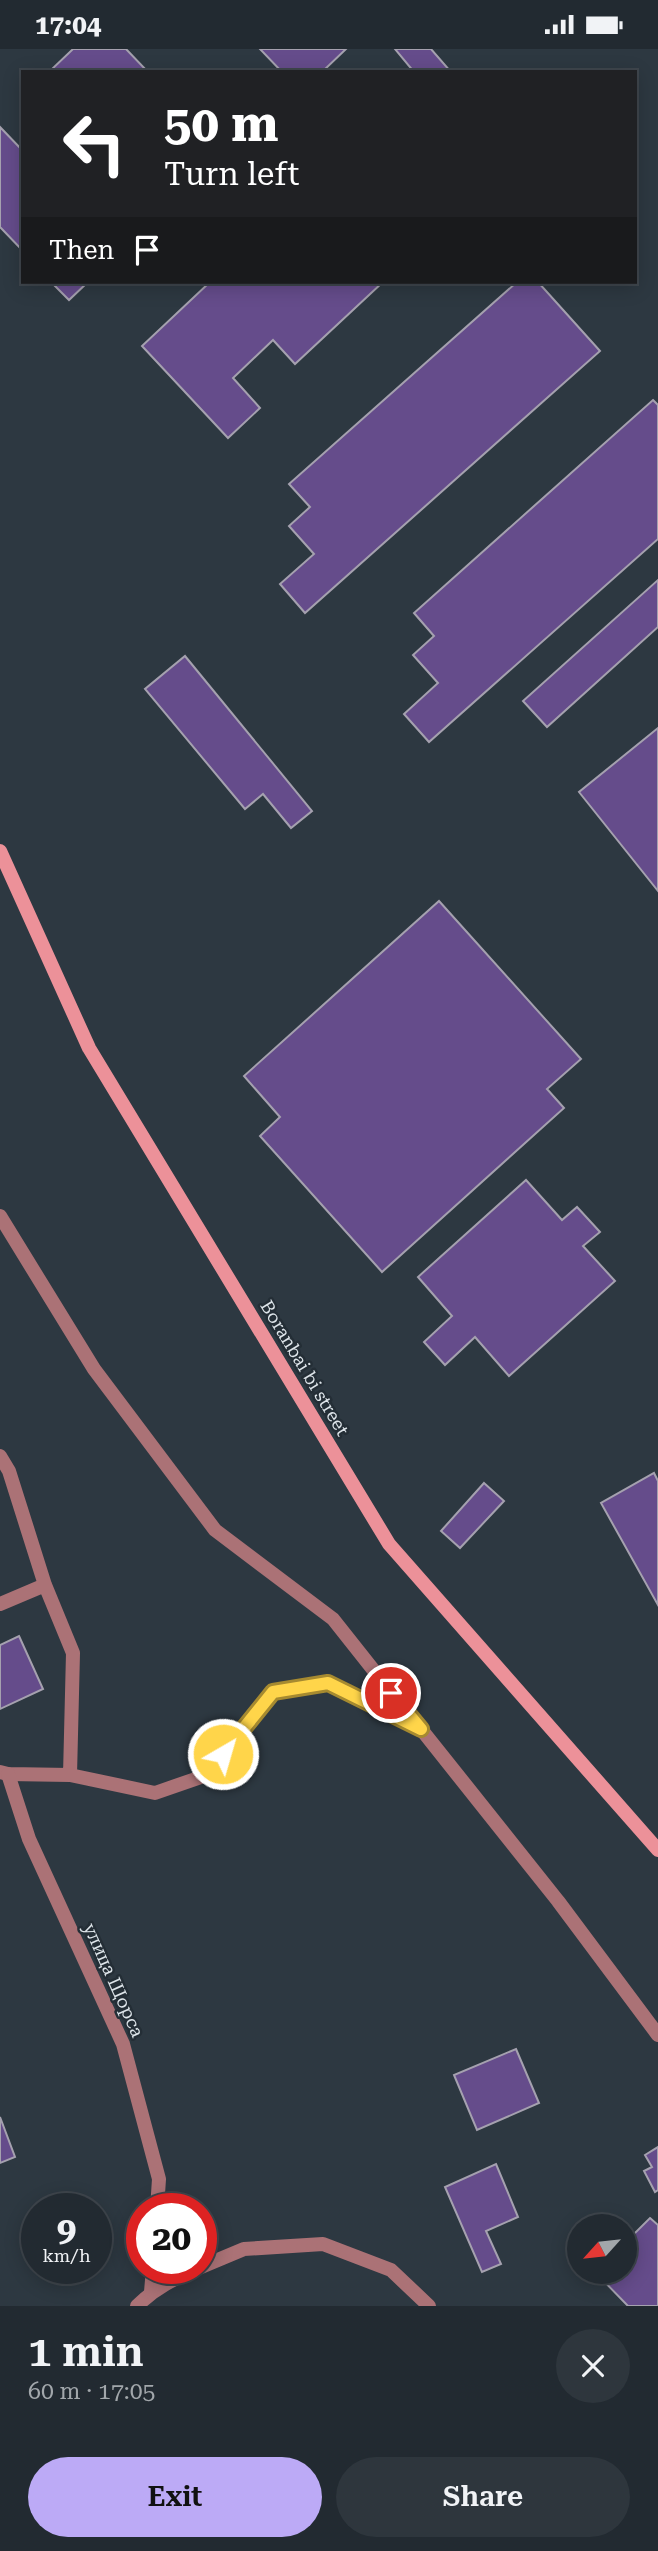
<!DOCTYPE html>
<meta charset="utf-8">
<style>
body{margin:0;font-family:"Roboto Serif",serif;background:#2e363d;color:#f1f3f6;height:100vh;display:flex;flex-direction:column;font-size:26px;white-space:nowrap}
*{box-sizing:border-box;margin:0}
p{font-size:23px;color:#a2a7ab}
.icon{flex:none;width:38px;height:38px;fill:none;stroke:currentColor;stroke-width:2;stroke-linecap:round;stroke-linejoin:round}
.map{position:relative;height:2257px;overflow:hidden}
.side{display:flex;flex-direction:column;background:#222a31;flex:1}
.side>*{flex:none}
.top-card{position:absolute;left:21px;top:21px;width:616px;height:214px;border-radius:0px;box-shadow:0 4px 18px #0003,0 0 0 2px #3f464d;background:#202124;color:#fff;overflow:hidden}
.needle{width:46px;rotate:243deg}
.tools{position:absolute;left:567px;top:2165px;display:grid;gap:14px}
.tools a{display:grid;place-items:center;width:70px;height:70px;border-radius:50%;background:#222a31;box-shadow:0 4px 18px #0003,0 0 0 2px #3f464d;font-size:35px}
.speed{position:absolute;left:21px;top:2144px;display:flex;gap:14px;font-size:35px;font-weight:700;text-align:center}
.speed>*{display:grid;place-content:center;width:91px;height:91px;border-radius:50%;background:#222a31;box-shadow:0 4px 18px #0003,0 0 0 2px #3f464d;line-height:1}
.speed small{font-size:18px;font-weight:400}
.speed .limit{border:10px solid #d22;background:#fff;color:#111}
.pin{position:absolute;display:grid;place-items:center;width:60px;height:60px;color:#fff;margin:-30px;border:4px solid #fff;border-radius:50%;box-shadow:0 2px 7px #0007}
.me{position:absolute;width:77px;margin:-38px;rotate:38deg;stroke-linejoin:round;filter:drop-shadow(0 0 5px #0008)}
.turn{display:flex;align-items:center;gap:24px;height:147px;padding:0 28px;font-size:32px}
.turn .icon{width:91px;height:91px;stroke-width:2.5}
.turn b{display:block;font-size:49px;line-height:60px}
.then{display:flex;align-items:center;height:66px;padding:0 28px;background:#0003;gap:14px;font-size:26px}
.round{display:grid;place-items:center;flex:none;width:74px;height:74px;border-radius:37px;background:#2e363d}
.headline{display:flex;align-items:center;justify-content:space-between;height:119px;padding:0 28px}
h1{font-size:42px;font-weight:600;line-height:52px}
.action{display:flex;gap:14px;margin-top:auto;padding:14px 28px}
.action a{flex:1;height:80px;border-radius:42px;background:#bcaaf6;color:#111;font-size:28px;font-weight:600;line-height:80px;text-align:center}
.action a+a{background:#2e363d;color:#f1f3f6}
.status{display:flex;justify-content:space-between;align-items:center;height:49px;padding:0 35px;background:#222a31;direction:ltr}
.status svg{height:19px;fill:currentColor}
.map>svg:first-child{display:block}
.building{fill:#654c8b;stroke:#a5a1af;stroke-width:2}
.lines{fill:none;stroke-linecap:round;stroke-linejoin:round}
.lane{stroke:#ab7276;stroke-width:14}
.street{stroke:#ab7276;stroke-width:14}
.secondary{stroke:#ec9199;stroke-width:14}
.route-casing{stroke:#a68a30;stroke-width:18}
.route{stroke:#ffd54a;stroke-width:12}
.labels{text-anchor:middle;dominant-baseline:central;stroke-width:5;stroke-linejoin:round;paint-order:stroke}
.street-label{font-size:18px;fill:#dee5ea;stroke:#242e36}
</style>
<div class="status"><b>17:04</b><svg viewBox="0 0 49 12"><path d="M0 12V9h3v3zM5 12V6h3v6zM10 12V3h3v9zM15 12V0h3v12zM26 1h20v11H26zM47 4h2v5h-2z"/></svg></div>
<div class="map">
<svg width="658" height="2257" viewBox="0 0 658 2257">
<rect width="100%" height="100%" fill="#2d3841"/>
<path class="building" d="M73,0h53l22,23h-95l-2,-2z
M260,0h86l-24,23h-40z
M395,0h36l20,23h-37z
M0,78l23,24v100l-23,-24z
M51,233h37l-19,18z
M210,233h173l-88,82 -22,-24 -40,38 27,30 -32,30 -86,-92z
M517,233h21l62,69 -295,262 -25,-29 34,-30 -25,-28 21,-19 -21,-23z
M653,351l5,5v134l-229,203 -25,-28 34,-31 -25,-28 21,-19 -20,-23z
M658,531v47l-111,100 -24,-26z
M185,607l127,155 -21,17 -28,-34 -18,15 -100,-120z
M658,679v163l-79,-99z
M439,852l142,158 -34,30 17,19 -182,164 -122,-136 20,-19 -36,-41z
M526,1131l36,40 15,-13 23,25 -17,14 32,35 -106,95 -34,-39 -30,28 -21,-23 28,-26 -34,-39z
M654,1424l4,8v124l-57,-102z
M484,1434l20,18 -44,47 -19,-17z
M19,1587l24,53 -43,20v-64z
M516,2000l23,54 -62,27 -23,-55z
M0,2068l15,40 -15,6z
M658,2098v43l-3,2 -11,-21 8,-4 -7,-12z
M496,2115l22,53 -32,14 15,33 -19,8 -37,-85z
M650,2169l8,7v81h-30l-33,-34 30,-1v-28z"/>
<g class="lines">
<path class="lane" d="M0,1167l94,153 121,161 118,89 84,106
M0,1407l9,15 36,114 28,68 -3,122
M0,1555l45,-19
M0,1723l8,2 62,1 85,18 52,-18 66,-83 55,-9 93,46 137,172 100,134
M201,2218l43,-18 79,-5 68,26 38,36
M137,2257c18,-18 38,-28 62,-38"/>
<path class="street" d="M8,1725l21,65 94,205 36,135 -2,30
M151,2243l2,-24"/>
<path class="secondary" d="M0,802l89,197 300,496 269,306"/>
</g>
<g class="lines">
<g class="route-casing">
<path id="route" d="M223,1705l50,-62 55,-9 93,46 -30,-36"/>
</g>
<use href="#route" class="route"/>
</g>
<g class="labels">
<g class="street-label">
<text transform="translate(305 1319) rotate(59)">Boranbai bi street</text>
<text transform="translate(114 1931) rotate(66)">улица Щорса</text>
</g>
</g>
</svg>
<div class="tools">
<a><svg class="needle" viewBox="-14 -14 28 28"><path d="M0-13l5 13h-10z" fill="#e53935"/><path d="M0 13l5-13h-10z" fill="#a2a7ab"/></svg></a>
</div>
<div class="speed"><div>9<small>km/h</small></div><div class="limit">20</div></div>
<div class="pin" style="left:391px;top:1644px;background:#d93025"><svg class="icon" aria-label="arrive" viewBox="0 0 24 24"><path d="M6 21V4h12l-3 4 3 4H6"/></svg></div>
<svg class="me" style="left:223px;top:1705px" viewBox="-20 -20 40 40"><circle r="17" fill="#ffd54a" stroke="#fff" stroke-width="3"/><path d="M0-11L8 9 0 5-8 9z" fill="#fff"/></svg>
<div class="top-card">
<div class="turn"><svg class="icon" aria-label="left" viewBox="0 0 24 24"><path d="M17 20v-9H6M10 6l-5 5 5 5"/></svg><div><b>50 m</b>Turn left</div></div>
<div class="then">Then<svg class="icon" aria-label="arrive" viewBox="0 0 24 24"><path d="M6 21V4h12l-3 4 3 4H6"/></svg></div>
</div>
</div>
<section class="side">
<div class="headline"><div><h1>1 min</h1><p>60 m · 17:05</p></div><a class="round"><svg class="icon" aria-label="close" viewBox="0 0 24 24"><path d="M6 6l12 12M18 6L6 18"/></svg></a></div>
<div class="action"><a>Exit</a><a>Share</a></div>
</section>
